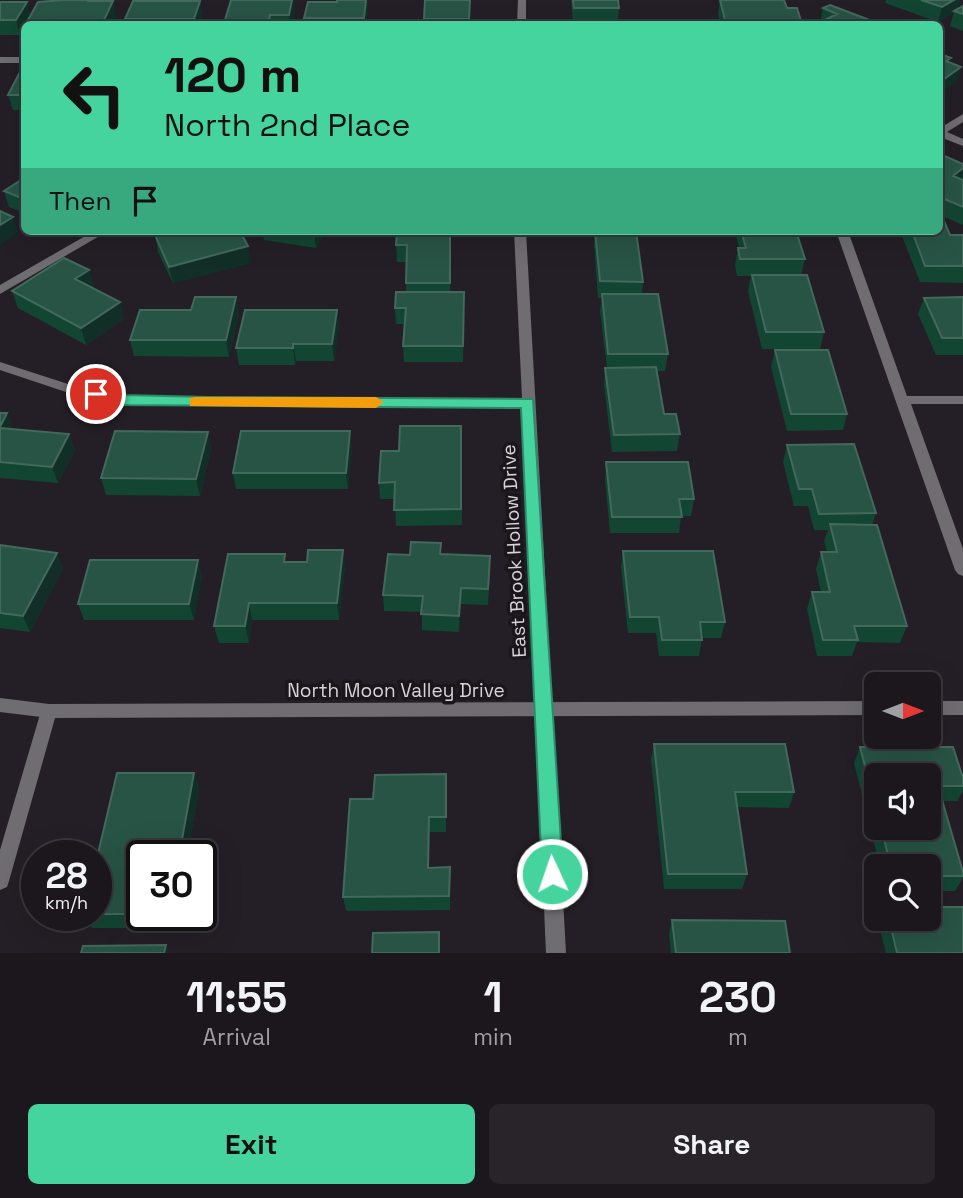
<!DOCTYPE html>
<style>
body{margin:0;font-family:"Space Grotesk",sans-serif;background:#282429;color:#f1f3f6;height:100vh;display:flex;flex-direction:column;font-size:26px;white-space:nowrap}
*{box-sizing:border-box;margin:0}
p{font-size:23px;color:#a09fa3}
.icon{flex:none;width:38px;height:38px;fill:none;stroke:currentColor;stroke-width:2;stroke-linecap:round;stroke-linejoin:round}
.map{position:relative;height:953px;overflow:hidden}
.panel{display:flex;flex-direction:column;background:#1b171c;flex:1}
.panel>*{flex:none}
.guide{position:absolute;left:21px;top:21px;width:922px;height:214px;border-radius:10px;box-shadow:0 7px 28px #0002,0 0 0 2px #39363b;background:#46d49e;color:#111;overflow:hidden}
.needle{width:46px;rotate:90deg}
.buttons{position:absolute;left:864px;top:672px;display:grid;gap:14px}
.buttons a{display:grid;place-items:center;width:77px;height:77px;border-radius:10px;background:#1b171c;box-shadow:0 7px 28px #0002,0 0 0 2px #39363b;font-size:35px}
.speed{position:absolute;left:21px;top:840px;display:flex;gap:14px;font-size:35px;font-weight:700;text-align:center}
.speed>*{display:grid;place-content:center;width:91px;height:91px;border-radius:50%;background:#1b171c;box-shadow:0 7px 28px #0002,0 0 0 2px #39363b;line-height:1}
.speed small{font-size:18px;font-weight:400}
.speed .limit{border:4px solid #111;border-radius:10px;background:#fff;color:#111}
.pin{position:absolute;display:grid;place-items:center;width:60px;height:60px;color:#fff;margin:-30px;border:4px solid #fff;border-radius:50%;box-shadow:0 2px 7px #0007}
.me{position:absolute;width:77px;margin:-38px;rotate:357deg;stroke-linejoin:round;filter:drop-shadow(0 0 5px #0008)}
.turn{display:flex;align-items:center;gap:24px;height:147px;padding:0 28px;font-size:32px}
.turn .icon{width:91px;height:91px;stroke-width:2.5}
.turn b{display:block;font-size:49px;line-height:60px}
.then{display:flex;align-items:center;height:66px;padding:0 28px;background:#0003;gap:14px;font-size:26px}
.eta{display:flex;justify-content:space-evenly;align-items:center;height:119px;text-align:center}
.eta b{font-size:42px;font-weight:700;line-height:49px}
.cta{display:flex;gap:14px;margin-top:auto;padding:14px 28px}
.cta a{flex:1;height:80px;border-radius:10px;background:#46d49e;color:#111;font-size:28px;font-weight:700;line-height:80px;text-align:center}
.cta a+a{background:#282429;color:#f1f3f6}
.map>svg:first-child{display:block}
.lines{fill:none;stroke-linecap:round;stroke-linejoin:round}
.minor{fill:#6f6d71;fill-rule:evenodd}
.tertiary{fill:#6f6d71;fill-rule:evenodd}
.wall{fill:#134533;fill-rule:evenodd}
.shaded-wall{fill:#112f27}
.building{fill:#285445;stroke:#43685c;stroke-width:2}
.route{fill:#46d49e;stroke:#2e8a67;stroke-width:2}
.slow{fill:#f59e0b}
.labels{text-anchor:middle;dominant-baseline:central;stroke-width:7;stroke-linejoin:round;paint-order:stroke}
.street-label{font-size:19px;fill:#d7d4d8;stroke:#1a161c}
</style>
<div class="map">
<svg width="963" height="953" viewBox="0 0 963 953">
<rect width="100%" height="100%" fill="#241f26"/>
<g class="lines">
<path class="minor" d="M518,0h8v24h-9z
M0,57h24v6h-24z
M963,114v8l-16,10 16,7v7l-23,-9v-9z
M94,231h14l-108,63v-9z
M514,231h12l40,722h-20l-24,-546 -399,-3 -54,-11 -69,-23v-8l71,23 52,11 399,2z
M836,231h12l59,165h56v8h-52l52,145v27l-5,-2 -3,-4z
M49,704l6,2 2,5 -48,170 -2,6 -7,3v-40l41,-139 2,-5z"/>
<path class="tertiary" d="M0,698l49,6 828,-3v14l-828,3 -49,-6z
M929,701h34v14h-34z"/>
</g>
<path class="wall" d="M63,0h28l1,1 24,15 -4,8h-83l-1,-3 -2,3h-2v3l-4,8h-20v-33l30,13z
M337,0h30l1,10 -2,14h-61l-1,-6 33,-16z
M470,0v24h-46v-5z
M571,0h47l1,8 -1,15h-28l-17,-2z
M720,0l67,8 14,13 -1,3h-80l-2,-10z
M886,0h74l-3,9 6,-3v25l-13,-5 4,-14 -16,10 -53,-19z
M200,1l2,15 -2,8h-74l-1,-5z
M823,8l57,16 -60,-1z
M295,11l-3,13h-66l-1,-4z
M24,70v40h-11l-5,-15z
M940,154l23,10v61l-21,-9 8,19h13v48l-43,-1 -20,-51h40z
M24,178v35l-15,-6 -5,-16z
M262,231h65l-11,17 -52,-8z
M450,231v61h14l-1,70h-59l-1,-16 1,-22h-8l-1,-16 11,-16 1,-30h-10l-1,-17z
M595,231h61v3h-19l6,48 -1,12 26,60 -3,17h-9l8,43 16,20 -3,17 -65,1 -8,-67 1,-17h2l-7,-58 2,-12h-4l-4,-53z
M735,231h61l9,28 -4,16 23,57 -4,17h-58l-14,-58 3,-15h-14l-2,-11 3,-17h1z
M155,235l96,28 -78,20 -15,-31z
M89,270l5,17 -2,1 32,31 -38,26 -68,-37 -6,-17z
M963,297v58h-27l-18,-41 6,-16z
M337,310l2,17 -5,34h-38l-1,4h-56l-3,-17z
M239,314l-10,43 -95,-1 -4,-16z
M775,350l72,64 -4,16 -56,1 -16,-64z
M0,413l13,16 56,5 6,17 -17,32 -58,-5z
M461,426l1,99 -66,1 -1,-27h-15l-1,-16 20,-32z
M208,432l3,17 -11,47 -94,-1 -5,-17z
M787,445l89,68 -4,12 35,101 -7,17 -43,-1 -5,14h-35l-10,-47 5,-17h9l-5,-23 5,-17h6l-3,-11 4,-11h-14l-6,-24h-14l-11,-44z
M352,448l-4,41h-112l-3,-16z
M606,462l88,37 -3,17h-10l-2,17h-69l-5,-54z
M441,543v11l49,19 -2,32 -27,-1 -2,28 -37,-2v-18l-38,-1 -1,-16 27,-40z
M0,545l57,8 6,16 -33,63 -30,-4z
M623,551l102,71 -4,16h-19l-3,18h-40l-3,-23h-28l-7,-66z
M286,562l59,5 -6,53h-87l-3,23h-30l-5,-17z
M202,576l-8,44h-110l-6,-16z
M654,744l140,48 -5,16 -52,-1 10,67 -5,15h-78l-13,-130z
M860,747l103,31v13l-6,10h-15l21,71v6l-8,13h-26v-25h-49l-26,-103zM877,775l52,53h-52z
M194,773l5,16 -12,67h-45v59h35l-2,13h-83l-7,-13h11v-53z
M446,774v58h-16l-1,36 21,14v28l-104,1 -3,-14z
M880,919h49l34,34h-77l-8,-31z
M672,920l118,33h-119l-2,-19z"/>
<path class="shaded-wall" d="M292,0h2l1,11 -3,13h-2l-1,-9z
M366,0h1l1,10 -2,14h-2v-6z
M954,0h6l-3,10 -19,12 4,-15z
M113,1l3,15 -4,8h-7l-1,-4z
M200,1l2,15 -2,8h-5l-1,-5z
M27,2l4,14 -5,8h-2v3l-4,8 -4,-15z
M961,67l-5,15 -16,12v-12z
M963,168v9l-1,5 -9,-6z
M13,217l5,16 -18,12v-20z
M314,231h13l-11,17z
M248,246l3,17 -78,20 -4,-16z
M89,270l5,17 -14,9 -5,-17z
M236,297l3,17 -10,43 -3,-17z
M120,302l4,17 -38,26 -5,-17z
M337,310l2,17 -5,34 -2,-17z
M293,344l3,17 -1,4 -2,-17z
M7,413l7,17 -8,14 -6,-17z
M350,431l2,17 -4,41 -2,-16z
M208,432l3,17 -11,47 -4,-17z
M69,434l6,17 -17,32 -6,-16z
M343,550l2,17 -6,53 -2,-17z
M57,553l6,16 -33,63 -7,-16z
M198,560l4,16 -8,44 -5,-16z
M461,588v16l-2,28v-16z
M249,603l3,17 -3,23 -4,-17z
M194,773l5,16 -12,67h-8z
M429,817l1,15 -1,50 -1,-14z
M169,915h8l-2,13z
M166,945l3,8h-5z"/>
<path class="building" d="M63,0h27l-1,1h24l-9,19h-76l10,-18z
M231,0h61l-3,15h-19l-1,5h-44z
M337,0h29l-2,18h-60l4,-16h29z
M425,0h45l-1,19h-45z
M573,0h45l1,8h-45z
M720,0h64l3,8h10l4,13 -76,-1z
M921,0h33l-12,7z
M133,1h67l-6,18h-69z
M0,2h27l-11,18h-16z
M830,5l50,19h-63l20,-10 -14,-6z
M963,6v8l-9,-3z
M573,21l33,3h-34z
M682,22h32v2h-31z
M940,54l11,4 -5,3 15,6 -21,15z
M21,70h3v25h-16z
M940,154l23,10v4l-10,8 10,4v27l-23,-10z
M24,178v21l-20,-8z
M0,211l13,6 -13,8z
M940,214h1l9,21h13v31h-38l-13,-35h28z
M172,231h68l8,15 -79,21 -14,-32z
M397,231h53v52h-44l1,-38h-11z
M595,231h41l7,51 -43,-1z
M741,231h55l9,28h-65l-2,-11h8z
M64,258l25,12 -14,9 45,23 -39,26 -69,-37z
M752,275h55l17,57h-58z
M396,292h68l-1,54h-60l3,-38h-11z
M602,294h56l10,60h-60z
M195,297h41l-10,43h-96l10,-30h51z
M963,297v41h-21l-18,-40z
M245,310h92l-5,34h-39v4h-57z
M775,350h53l19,64h-56z
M656,367l8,47h12l4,20 -66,1 -9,-67z
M0,413h7l-7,14z
M400,426h61v83l-67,1 1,-28 -16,1 2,-32h18z
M0,428l69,6 -17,33 -52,-5z
M115,431l93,1 -12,47 -95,-1z
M241,431h109l-4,42h-113z
M854,444l22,69 -57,1 -7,-25h-13l-12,-44z
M606,462h82l6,37h-15l3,18h-70z
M830,524l47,1 30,101h-53l4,14h-35l-11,-48h18l-9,-40h16z
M411,542l30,1 -1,11 50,2 -2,33 -27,-1 -2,28 -38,-2 2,-18 -40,-1 5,-41 22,1z
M0,545l57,8 -34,63 -23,-3z
M308,550h35l-6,53h-88l-4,23h-31l14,-72h57l-1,8h23z
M623,551h90l12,71h-25l2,18h-40l-3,-23h-29z
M90,560h108l-9,44h-111z
M654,744h131l9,48h-59l12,82h-79z
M860,747h93l10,31v8h-25l25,86v4h-34v-10h-38l-10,-38h48v-53h-52v37z
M117,773h77l-15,83h-37v58h-46v-52z
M446,774v43h-17l-1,51 22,-1 -1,29 -106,1 7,-98h23l2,-24z
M929,907h34v46h-66l-8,-34h40z
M672,920l113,1 5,32h-114z
M439,932v21h-67l1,-20z
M166,945l-2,8h-83l2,-7z"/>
<path class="route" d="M96,389l27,6 85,2 325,2 30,475 -4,7 -7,3 -7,-3 -3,-7 -21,-466 -398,-3 -32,-7 -2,-4z"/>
<path class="slow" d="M195,397h181l8,5 -8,6 -186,-2v-8z"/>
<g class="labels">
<g class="street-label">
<text transform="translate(514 551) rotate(-93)">East Brook Hollow Drive</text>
<text x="396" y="690">North Moon Valley Drive</text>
</g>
</g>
</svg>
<div class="buttons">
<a><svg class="needle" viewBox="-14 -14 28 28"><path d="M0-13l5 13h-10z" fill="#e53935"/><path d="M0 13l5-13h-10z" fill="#a09fa3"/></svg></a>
<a><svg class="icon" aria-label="sound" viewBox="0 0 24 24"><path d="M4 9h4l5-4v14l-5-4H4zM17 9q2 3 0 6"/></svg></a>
<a><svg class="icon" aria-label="search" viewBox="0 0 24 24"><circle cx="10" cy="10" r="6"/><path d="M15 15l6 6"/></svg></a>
</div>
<div class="speed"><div>28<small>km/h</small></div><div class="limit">30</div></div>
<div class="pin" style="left:96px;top:394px;background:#d93025"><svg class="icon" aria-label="arrive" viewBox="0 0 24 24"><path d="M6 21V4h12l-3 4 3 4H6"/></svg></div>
<svg class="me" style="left:552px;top:874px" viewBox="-20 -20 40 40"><circle r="17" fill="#46d49e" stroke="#fff" stroke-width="3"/><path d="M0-11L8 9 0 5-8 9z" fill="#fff"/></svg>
<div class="guide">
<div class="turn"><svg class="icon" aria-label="left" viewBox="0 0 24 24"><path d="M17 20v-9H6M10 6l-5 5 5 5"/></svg><div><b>120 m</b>North 2nd Place</div></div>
<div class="then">Then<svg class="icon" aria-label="arrive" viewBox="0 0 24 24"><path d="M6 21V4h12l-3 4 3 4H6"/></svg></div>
</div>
</div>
<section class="panel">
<div class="eta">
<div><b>11:55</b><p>Arrival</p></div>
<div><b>1</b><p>min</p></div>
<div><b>230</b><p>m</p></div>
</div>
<div class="cta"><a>Exit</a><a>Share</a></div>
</section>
